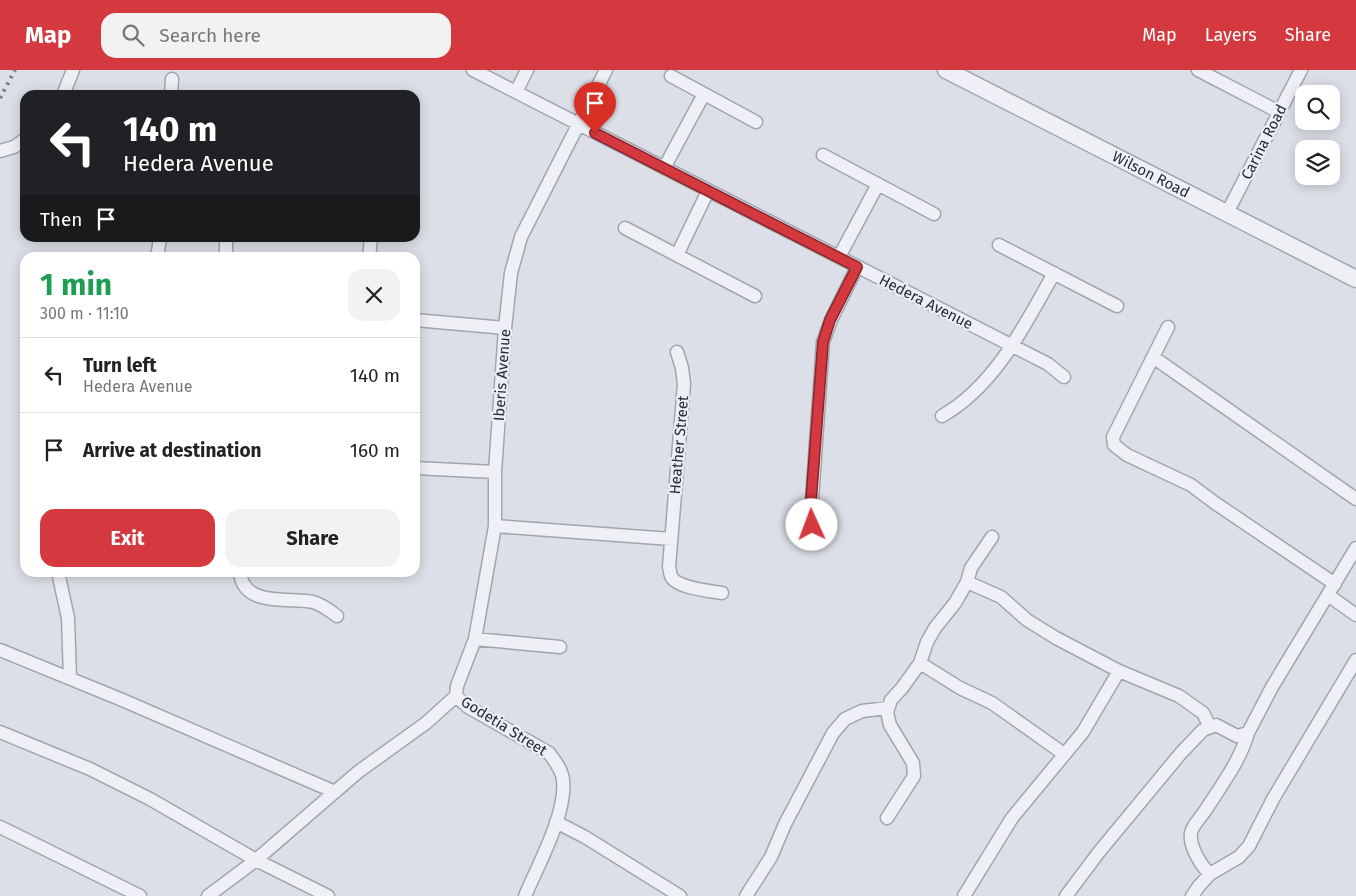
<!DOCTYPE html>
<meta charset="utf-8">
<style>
body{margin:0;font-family:"Fira Sans",sans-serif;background:#f2f2f2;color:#222;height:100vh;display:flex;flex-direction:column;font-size:19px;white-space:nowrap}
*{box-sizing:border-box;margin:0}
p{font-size:16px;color:#767676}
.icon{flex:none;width:28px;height:28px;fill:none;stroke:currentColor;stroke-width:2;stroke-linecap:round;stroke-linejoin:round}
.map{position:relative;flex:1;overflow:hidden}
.panel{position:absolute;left:20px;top:182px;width:400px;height:325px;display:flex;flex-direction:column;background:#fff;border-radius:15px;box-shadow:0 2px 12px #0003}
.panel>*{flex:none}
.top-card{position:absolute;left:20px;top:20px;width:400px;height:152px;border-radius:15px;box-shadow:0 2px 12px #0003;background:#202124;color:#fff;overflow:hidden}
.tools{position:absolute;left:1295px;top:15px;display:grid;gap:10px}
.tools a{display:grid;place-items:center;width:45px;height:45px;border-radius:10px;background:#fff;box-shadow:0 2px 12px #0003;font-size:25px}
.pin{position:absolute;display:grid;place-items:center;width:42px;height:42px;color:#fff;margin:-51px -21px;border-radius:50% 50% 50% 0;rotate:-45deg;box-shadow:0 0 5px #0007}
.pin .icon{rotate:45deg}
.me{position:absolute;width:55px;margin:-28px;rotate:358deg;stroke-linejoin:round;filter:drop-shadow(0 0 4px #0008)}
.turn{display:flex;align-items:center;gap:18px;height:105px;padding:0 20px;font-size:22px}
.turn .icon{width:65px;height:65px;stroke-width:2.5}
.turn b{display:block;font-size:35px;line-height:42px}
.then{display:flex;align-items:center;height:48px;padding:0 20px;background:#0003;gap:10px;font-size:19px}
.round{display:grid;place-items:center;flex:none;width:52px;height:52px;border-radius:15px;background:#f2f2f2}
.headline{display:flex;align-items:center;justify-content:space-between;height:85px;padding:0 20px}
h1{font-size:30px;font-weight:700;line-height:38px;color:#1e9e55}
.button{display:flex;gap:10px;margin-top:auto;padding:10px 20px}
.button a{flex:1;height:58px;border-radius:15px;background:#d3393f;color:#fff;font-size:20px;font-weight:700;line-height:58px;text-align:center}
.button a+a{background:#f2f2f2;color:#222}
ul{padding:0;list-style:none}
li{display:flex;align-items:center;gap:15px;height:75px;padding:0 20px;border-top:1px solid #e0e0e0}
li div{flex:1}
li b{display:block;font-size:19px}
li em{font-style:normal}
header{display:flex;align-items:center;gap:30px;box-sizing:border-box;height:70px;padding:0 25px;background:#d3393f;color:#fff}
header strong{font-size:24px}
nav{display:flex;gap:28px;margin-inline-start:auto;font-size:18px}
.search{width:350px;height:45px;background:#f2f2f2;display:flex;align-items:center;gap:12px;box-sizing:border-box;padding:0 18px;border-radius:15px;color:#767676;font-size:19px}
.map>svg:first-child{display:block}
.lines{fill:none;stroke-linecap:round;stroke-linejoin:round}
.minor-casing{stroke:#a1a5b1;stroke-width:15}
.tertiary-casing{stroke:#a1a5b1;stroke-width:19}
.minor{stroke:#eff0f5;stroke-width:12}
.tertiary{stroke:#eff0f5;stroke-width:16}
.rail{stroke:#757c91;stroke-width:4;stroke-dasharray:2.5 5;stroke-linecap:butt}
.route-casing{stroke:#892529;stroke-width:12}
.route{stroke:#d3393f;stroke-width:9}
.labels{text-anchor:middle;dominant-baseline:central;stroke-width:4.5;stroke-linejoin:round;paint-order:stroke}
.street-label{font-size:15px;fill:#252b3d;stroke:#ebeef5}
</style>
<header>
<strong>Map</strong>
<div class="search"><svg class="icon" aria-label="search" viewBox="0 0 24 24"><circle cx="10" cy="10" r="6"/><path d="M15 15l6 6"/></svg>Search here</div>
<nav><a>Map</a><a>Layers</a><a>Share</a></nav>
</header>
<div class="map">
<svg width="1356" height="826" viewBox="0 0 1356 826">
<rect width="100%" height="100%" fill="#dcdfe7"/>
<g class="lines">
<g class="minor-casing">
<path id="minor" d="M473,0l575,294 16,13
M1198,0l81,42
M671,6l85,46
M516,22l11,-22
M63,25l10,-25
M171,25l1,-16
M0,81l14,-4 11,-8
M823,85l111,59
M664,98l40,-74
M1227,143l74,-143
M625,158l130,68
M999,175l118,61
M677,185l31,-64
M839,187l39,-73
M157,188l3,-20
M226,188v-20
M369,188l2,-20
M415,250l90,8
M1168,257l-55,110 1,8 13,10 64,30 24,18 120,81
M677,282l5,16 2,16 -15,183c1,3 1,6 2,9 5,12 39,15 51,17
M1153,287l203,142
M942,346c53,-30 83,-91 112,-143
M415,398l80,4
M495,456l176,13
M819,467l-7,-12 -1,-11 12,-172 8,-22 26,-53
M58,502l10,46 2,60
M240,502c3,36 50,25 73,30 10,3 16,8 24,14
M967,512l34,15 26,23 29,18 63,33 60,25 24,17 7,14
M1328,525l28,20
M475,569l85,8
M0,580l120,49 215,93
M920,593l40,25 32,15 72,51
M456,626l1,-10 18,-47 20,-113v-54l10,-144 6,-55 10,-36 85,-167
M456,626l12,11 81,46c6,8 13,17 14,27 4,33 -25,85 -38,116
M0,662l90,37 60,30 106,61 72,36
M887,748l27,-42 -1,-13 -23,-38 -3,-13 4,-12 11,-12 18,-25 7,-21 8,-14 20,-25 12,-21 4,-14 21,-31
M556,752l29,15 95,59
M0,757l140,69
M1210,804c-9,-8 -21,-28 -19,-41 1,-7 10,-16 14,-22 16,-25 35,-50 43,-78
M208,826l48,-36 102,-88 68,-49 30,-27
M746,826l25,-39 14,-33 48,-91 12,-14 17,-8 26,-3
M964,826l48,-78 71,-86 36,-61
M1066,826l33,-44 82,-99 22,-23 13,-5 21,11 11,-3 24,-46 84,-139
M1192,826l7,-10 11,-12 29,-17 10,-11 24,-47 83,-139"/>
</g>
<g class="tertiary-casing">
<g id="tertiary">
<path id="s1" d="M946,0l410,209"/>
</g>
</g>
<use href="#minor" class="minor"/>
<use href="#tertiary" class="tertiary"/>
<path class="rail" d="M0,28l15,-28"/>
</g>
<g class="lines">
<g class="route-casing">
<path id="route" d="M595,63l262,134 -27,53 -7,22 -13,172 2,11"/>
</g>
<use href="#route" class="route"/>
</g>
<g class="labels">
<g class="street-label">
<text transform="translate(1264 72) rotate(-63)">Carina Road</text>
<text stroke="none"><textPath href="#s1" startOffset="230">Wilson Road</textPath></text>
<text transform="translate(926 232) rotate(27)">Hedera Avenue</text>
<text transform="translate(502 305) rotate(-86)">Iberis Avenue</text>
<text transform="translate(679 375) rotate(-85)">Heather Street</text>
<text transform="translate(504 656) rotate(32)">Godetia Street</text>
</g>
</g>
</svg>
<div class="tools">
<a><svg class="icon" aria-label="search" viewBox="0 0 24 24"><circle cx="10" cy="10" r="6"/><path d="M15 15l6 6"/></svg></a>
<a><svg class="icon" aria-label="layers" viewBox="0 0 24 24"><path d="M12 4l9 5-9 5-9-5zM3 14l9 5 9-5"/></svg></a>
</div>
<div class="pin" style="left:595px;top:63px;background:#d93025"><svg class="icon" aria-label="arrive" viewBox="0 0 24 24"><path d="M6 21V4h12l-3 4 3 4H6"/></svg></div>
<svg class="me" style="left:812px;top:455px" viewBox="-20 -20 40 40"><circle r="19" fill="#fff"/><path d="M0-13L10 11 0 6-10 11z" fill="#d3393f"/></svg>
<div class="top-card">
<div class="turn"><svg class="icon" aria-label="left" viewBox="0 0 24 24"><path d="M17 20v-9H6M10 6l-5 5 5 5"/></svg><div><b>140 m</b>Hedera Avenue</div></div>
<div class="then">Then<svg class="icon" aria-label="arrive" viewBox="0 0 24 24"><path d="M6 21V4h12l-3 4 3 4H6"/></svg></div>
</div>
<section class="panel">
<div class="headline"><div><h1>1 min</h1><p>300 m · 11:10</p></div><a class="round"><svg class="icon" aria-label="close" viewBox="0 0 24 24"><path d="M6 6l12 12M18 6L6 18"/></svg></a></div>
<ul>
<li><svg class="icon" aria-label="left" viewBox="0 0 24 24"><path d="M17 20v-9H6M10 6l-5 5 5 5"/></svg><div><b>Turn left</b><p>Hedera Avenue</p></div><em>140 m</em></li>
<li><svg class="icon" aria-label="arrive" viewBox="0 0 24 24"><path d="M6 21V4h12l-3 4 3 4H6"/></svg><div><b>Arrive at destination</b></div><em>160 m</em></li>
</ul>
<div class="button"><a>Exit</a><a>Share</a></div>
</section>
</div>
